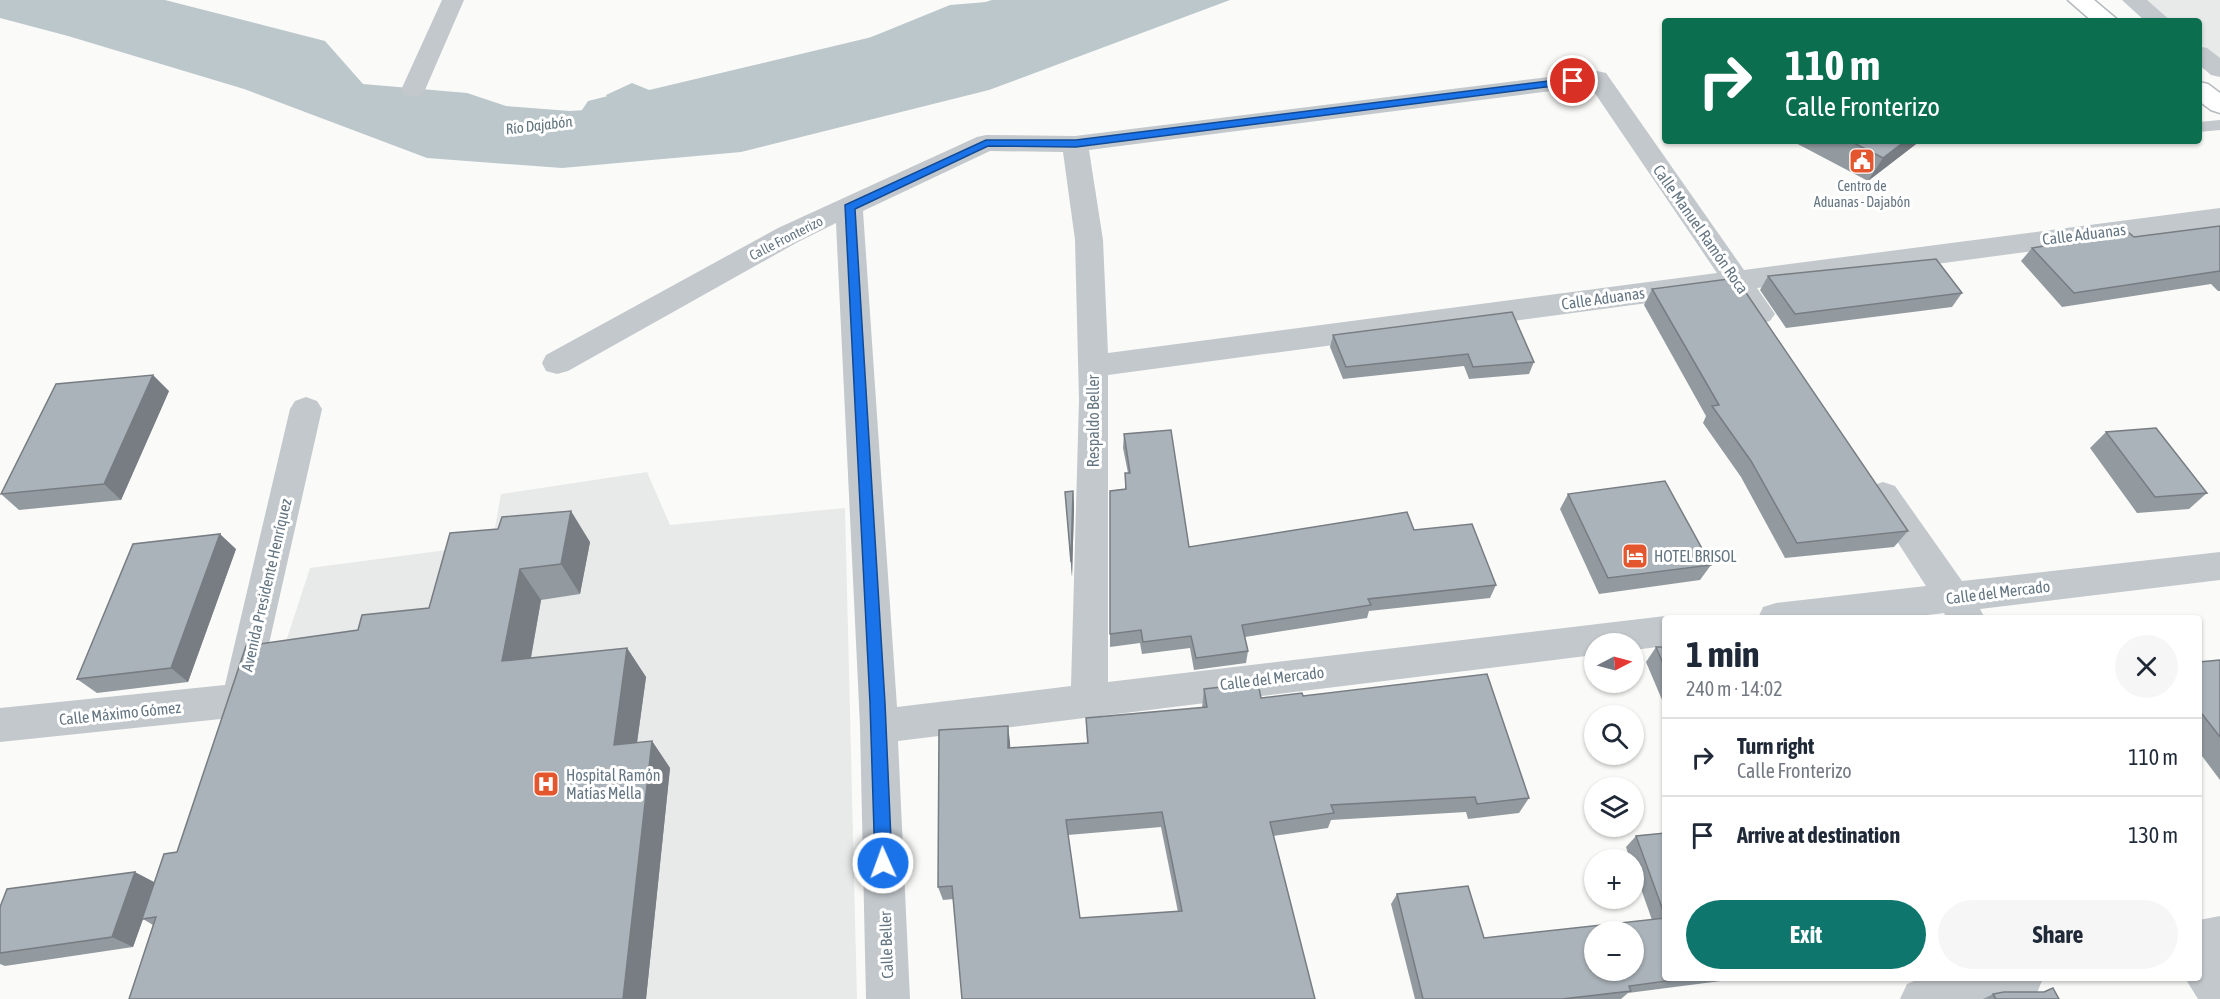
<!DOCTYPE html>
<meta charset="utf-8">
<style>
body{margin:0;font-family:"Asap Condensed",sans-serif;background:#f6f6f7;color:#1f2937;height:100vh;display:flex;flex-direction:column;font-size:22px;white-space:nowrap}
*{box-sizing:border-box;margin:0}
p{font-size:20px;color:#747a83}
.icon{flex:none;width:33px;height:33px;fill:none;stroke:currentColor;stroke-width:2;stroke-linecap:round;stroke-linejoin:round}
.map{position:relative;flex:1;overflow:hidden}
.sheet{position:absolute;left:1662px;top:615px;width:540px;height:366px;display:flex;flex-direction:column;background:#fff;border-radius:6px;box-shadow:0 2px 4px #0004}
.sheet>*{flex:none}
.banner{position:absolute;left:1662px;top:18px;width:540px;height:126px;border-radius:6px;box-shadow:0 2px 4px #0004;background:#0b6e4f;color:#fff;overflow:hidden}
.needle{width:39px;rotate:84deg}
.controls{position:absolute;left:1584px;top:633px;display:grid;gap:12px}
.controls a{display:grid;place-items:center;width:60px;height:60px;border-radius:50%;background:#fff;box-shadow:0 2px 4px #0004;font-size:30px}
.pin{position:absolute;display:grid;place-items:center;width:51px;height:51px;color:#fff;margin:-26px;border:3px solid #fff;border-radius:50%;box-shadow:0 2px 6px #0007}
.me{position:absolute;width:66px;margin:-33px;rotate:358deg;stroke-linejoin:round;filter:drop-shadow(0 0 4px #0008)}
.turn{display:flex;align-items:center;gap:21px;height:126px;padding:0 24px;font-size:27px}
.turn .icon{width:78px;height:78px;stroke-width:2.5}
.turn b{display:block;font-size:42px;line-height:51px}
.round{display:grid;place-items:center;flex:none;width:63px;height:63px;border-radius:32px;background:#f6f6f7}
.head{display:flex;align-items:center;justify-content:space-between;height:102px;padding:0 24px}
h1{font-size:36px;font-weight:700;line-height:45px}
.primary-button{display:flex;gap:12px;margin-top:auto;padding:12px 24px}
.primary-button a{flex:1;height:69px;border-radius:36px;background:#0f766e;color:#fff;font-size:24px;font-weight:700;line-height:69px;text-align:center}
.primary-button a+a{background:#f6f6f7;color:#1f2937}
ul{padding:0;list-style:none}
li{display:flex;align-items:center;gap:18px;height:78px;padding:0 24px;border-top:2px solid #e0e1e3}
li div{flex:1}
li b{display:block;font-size:22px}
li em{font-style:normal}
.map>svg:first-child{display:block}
.built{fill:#e8e9e9}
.water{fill:#bbc7cb}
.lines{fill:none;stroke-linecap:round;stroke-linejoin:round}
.river{fill:#bbc7cb;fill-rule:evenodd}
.primary-casing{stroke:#b5babe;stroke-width:3}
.lane{fill:#c3c8cc;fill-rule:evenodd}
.street{fill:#c3c8cc;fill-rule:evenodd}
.primary{fill:#fff;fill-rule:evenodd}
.wall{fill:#929a9f;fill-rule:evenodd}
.shaded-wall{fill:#777d82}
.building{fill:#aab3b9;stroke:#777d82;stroke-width:1.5;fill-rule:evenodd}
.route{fill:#1a73e8;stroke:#114b97;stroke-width:1.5}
.labels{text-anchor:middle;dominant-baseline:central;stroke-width:6;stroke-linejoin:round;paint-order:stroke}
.far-poi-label{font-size:14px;fill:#657683;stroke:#fff}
.far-street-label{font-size:14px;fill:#657683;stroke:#fff}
.far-water-label{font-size:15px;font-style:italic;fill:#60757c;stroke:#fff}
.street-label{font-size:16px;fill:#657683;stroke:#fff}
.poi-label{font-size:16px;fill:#657683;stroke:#fff;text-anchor:start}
</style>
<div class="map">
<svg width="2220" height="999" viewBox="0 0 2220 999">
<rect width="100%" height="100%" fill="#fafaf8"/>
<path class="built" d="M2144,0h76v59l-21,-16v-22h-28z
M647,472l23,53 175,-17 12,491h-688l141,-431 182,-24 9,-50z"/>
<path class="water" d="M0,0h165l160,41 38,43 104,9 39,13 64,5 45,-3 -9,-13 26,-12 32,13 120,-10 80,-46 86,-35 61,-5 40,9 24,-9h155l-241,90 -248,62 -179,16 -135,-10 -183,-69 -176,-53 -68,-18z"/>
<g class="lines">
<path class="river" d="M992,0h95l-9,13 -163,53 -270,67 -33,4 -24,-6 -10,-15 10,-15 24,-6 33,-4 227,-54z"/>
<g class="primary-casing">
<path id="primary" d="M2068,0h26l25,21h-27z
M2199,82l9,2 12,9v20l-9,-3 -12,-9z"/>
</g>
<path class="lane" d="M2220,120v10l-21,2v-10z"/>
<path class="street" d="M442,0h22l-39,90 -3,5 -9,2 -9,-2 -3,-5z
M2122,0h25l24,21h-26z
M2199,46l8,2 13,10v19l-9,-2 -12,-10z
M1597,71l9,2 138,197 476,-62v18l-463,62 18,26 -5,7c-24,7 -29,-12 -40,-29l-622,83v307l557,-66 7,2h-7v28l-31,4v-6h-40v11l-696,86 12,258h-44l-6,-273 -24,-503 -38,19 -230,129 -11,3 -11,-3 -4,-8 4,-8 232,-127 199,-91 9,-2 89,1zM1590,86l127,187 -609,80 -5,-113 -14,-90zM990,151l73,1 12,88 4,160 -8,286 -174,21 -34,-496z
M306,397l11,4 5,8 -65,288 2,3 -6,12 -13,5 -240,25v-34l225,-23 65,-276 5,-8z
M1883,482l12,4 67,95 258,-29v28l-240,29 5,9h-38l-3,-5 -41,5h-145l5,-11 13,-4 150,-17 -59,-91 4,-9z
M2220,916v83h-22l-13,-21h14v-58z
M1921,978h122l-6,15 -14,6h-123l7,-15z"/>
<use href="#primary" class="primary"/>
</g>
<path class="wall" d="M1792,141h128l-52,40z
M2220,226v65h-2l-7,-7 -149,23 -41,-46 11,-13 102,-11z
M1768,276l194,17 -10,14 -166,21 -26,-38z
M1652,289l256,242 -14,16 -109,11 -44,-81 -38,-54 3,-7 -62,-111z
M1333,335l201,27 -5,12 -60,5 -5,-13 -121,13 -13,-32z
M169,391l-48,109 -102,10 -18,-16z
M2106,432l101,61 -18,16 -52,4 -47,-65z
M1124,434l65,113 225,-17 82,55 -6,13 -121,13 -2,7 -122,19 3,14 -2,12 -52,7 -4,-22 -48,6 -2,-11 -30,4v-156l15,-2v-16h3l-5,-25z
M1073,491l1,16 -2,70 -7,-85z
M1568,494l143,71 -11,15 -101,14 -39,-85z
M498,529l92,13 -10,52 -39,6 -10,58 96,-10 19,29 -9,66 15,-2 18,27 -24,231h-517l24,-74 -10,-6 -10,28 -128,19 -5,-2v-57l154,-24 23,-31 181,-222 71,-22z
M236,549l-48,133 -91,11 -20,-14z
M1656,647h9v60l-19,-45z
M2220,660v120l-21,-28v-90z
M1204,689l57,9 42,-2 226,102 -10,15 -51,6 -2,-7 -135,8 -3,8 -55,8 42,163 -361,-100 -11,1 -5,-13 72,-145v6l77,-5 -1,-25 116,-10zM1161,827l17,85 -98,6 -12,-83z
M1665,833v145h79l-116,15 -7,6h-206l-24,-95 6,-10 87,44 168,-18 -18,-51v-9h-4l-4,-13 10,-11z
M1993,994l66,5h-76z"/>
<path class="shaded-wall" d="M1905,141h15l-52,40 15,-23z
M153,375l16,16 -48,109 -17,-16z
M1073,491l1,16 -2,70 -1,-15z
M571,511l19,31 -10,52 -19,-30z
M220,534l16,15 -48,133 -17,-14z
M520,569l21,31 -16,90 -23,-29z
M627,648l19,29 -13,94 -19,-26z
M1008,726l2,16 1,22 -3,-16z
M652,741l18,27 -24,231h-23z
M135,872l21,11 -14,36h1l-10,28 -21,-10z"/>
<path class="building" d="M1850,141h55l-22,17z
M2220,226v45l-146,22 -42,-45 96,-16 6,5z
M1936,259l26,34 -167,21 -27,-38z
M1736,278l172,253 -111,12 -46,-82 -39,-55 7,-1 -67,-116z
M1512,312l22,50 -61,5 -5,-13 -122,13 -13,-32z
M153,375l-49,109 -103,10 55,-110z
M2156,428l51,65 -52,4 -49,-65z
M1171,430l18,117 218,-35 7,18 58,-6 24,61 -128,14 3,6 -129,20 6,26 -52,7 -5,-22 -48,6 -2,-12 -31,4v-143l16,-2 -1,-16h5l-6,-39z
M1665,481l46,84 -103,13 -40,-84z
M1073,491l-2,71 -6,-70z
M571,511l-10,53 -41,5 -18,92 125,-13 -13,97 38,-4 -29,258h-494l27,-82 -14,2 22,-65 13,-2 69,-206 112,-16 4,-15 67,-7 21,-75 48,-4 4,-12z
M220,534l-49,134 -94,11 56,-135z
M1656,647h9v21z
M2220,660v77l-21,-27v-48z
M1487,674l42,124 -52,6 -2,-7 -144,8 3,8 -64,9 45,177h-353l-10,-113 -14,1 1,-157 69,-4v22l80,-5 -2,-25 121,-11 -3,-18 54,-6 3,15 41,-5 1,3zM1162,812l20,99 -102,7 -14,-98z
M1665,833v83l-29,-80z
M135,872l-23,65 -112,16v-46l7,-18z
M1468,886l16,52 181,-20v60h24l-60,8 2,5 -69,8h-139l-26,-105zM1594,932h40v38h-40z
M2053,988l6,11h-63l-3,-5 11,-2h40z"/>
<path class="route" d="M1573,78l5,3 -1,2 -501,64 -88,-1 -133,63 30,494 7,160 -3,6 -6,2 -6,-2 -2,-6 -5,-160 -25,-498 141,-65h90z"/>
<defs>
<g id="civic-square" transform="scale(1.35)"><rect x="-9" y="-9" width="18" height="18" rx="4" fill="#e4572e" stroke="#fff"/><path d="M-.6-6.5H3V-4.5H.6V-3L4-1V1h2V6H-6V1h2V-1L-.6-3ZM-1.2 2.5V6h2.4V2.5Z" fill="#fff"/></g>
<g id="hotel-square" transform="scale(1.35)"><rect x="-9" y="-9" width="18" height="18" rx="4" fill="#e4572e" stroke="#fff"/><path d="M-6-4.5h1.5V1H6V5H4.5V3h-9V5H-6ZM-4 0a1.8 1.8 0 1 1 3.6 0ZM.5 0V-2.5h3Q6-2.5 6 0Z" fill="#fff"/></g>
<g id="hospital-square" transform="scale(1.35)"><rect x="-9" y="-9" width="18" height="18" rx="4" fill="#e4572e" stroke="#fff"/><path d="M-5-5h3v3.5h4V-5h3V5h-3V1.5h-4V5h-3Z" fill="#fff"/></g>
</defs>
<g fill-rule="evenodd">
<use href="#civic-square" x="1862" y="161"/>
<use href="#hotel-square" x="1635" y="556"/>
<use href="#hospital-square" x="546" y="784"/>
</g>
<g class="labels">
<g class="far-poi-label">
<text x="1862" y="186">Centro de<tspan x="1862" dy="16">Aduanas - Dajabón</tspan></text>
</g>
<g class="far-street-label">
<text transform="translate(786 238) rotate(-27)">Calle Fronterizo</text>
</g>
<g class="far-water-label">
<text transform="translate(539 125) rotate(-7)">Río Dajabón</text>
</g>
<g class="street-label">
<text transform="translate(1701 229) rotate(55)">Calle Manuel Ramón Roca</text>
<text transform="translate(2084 234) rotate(-7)">Calle Aduanas</text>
<text transform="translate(1603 298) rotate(-8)">Calle Aduanas</text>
<text transform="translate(1093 421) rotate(-90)">Respaldo Beller</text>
<text transform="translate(266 585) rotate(-77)">Avenida Presidente Henríquez</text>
<text transform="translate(1998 592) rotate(-7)">Calle del Mercado</text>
<text transform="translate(1272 678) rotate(-7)">Calle del Mercado</text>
<text transform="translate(120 713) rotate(-6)">Calle Máximo Gómez</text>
<text transform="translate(886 945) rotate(-92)">Calle Beller</text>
</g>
<g class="poi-label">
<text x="1654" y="556">HOTEL BRISOL</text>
<text x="566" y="775">Hospital Ramón<tspan x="566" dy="18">Matías Mella</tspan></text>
</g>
</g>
</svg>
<div class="controls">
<a><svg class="needle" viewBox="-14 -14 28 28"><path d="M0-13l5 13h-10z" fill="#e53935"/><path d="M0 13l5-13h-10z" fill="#747a83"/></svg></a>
<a><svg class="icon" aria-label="search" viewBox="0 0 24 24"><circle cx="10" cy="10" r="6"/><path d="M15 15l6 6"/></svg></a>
<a><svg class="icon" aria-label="layers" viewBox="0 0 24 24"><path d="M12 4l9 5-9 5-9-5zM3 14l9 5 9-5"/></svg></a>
<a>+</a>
<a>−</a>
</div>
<div class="pin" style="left:1573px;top:81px;background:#d93025"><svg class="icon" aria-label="arrive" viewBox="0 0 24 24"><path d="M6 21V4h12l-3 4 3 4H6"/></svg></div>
<svg class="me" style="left:883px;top:863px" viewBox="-20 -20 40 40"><circle r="17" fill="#1a73e8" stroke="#fff" stroke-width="3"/><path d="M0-11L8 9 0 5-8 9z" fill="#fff"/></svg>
<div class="banner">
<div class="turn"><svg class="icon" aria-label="right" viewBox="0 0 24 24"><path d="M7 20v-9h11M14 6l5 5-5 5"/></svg><div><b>110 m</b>Calle Fronterizo</div></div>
</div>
<section class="sheet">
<div class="head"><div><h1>1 min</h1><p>240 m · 14:02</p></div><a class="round"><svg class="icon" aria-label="close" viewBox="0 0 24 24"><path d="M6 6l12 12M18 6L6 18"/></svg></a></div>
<ul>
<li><svg class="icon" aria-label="right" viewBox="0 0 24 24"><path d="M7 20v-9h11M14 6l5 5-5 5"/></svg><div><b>Turn right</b><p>Calle Fronterizo</p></div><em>110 m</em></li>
<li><svg class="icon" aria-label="arrive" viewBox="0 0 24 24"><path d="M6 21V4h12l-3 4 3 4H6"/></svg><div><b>Arrive at destination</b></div><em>130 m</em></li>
</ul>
<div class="primary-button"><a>Exit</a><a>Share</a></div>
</section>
</div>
